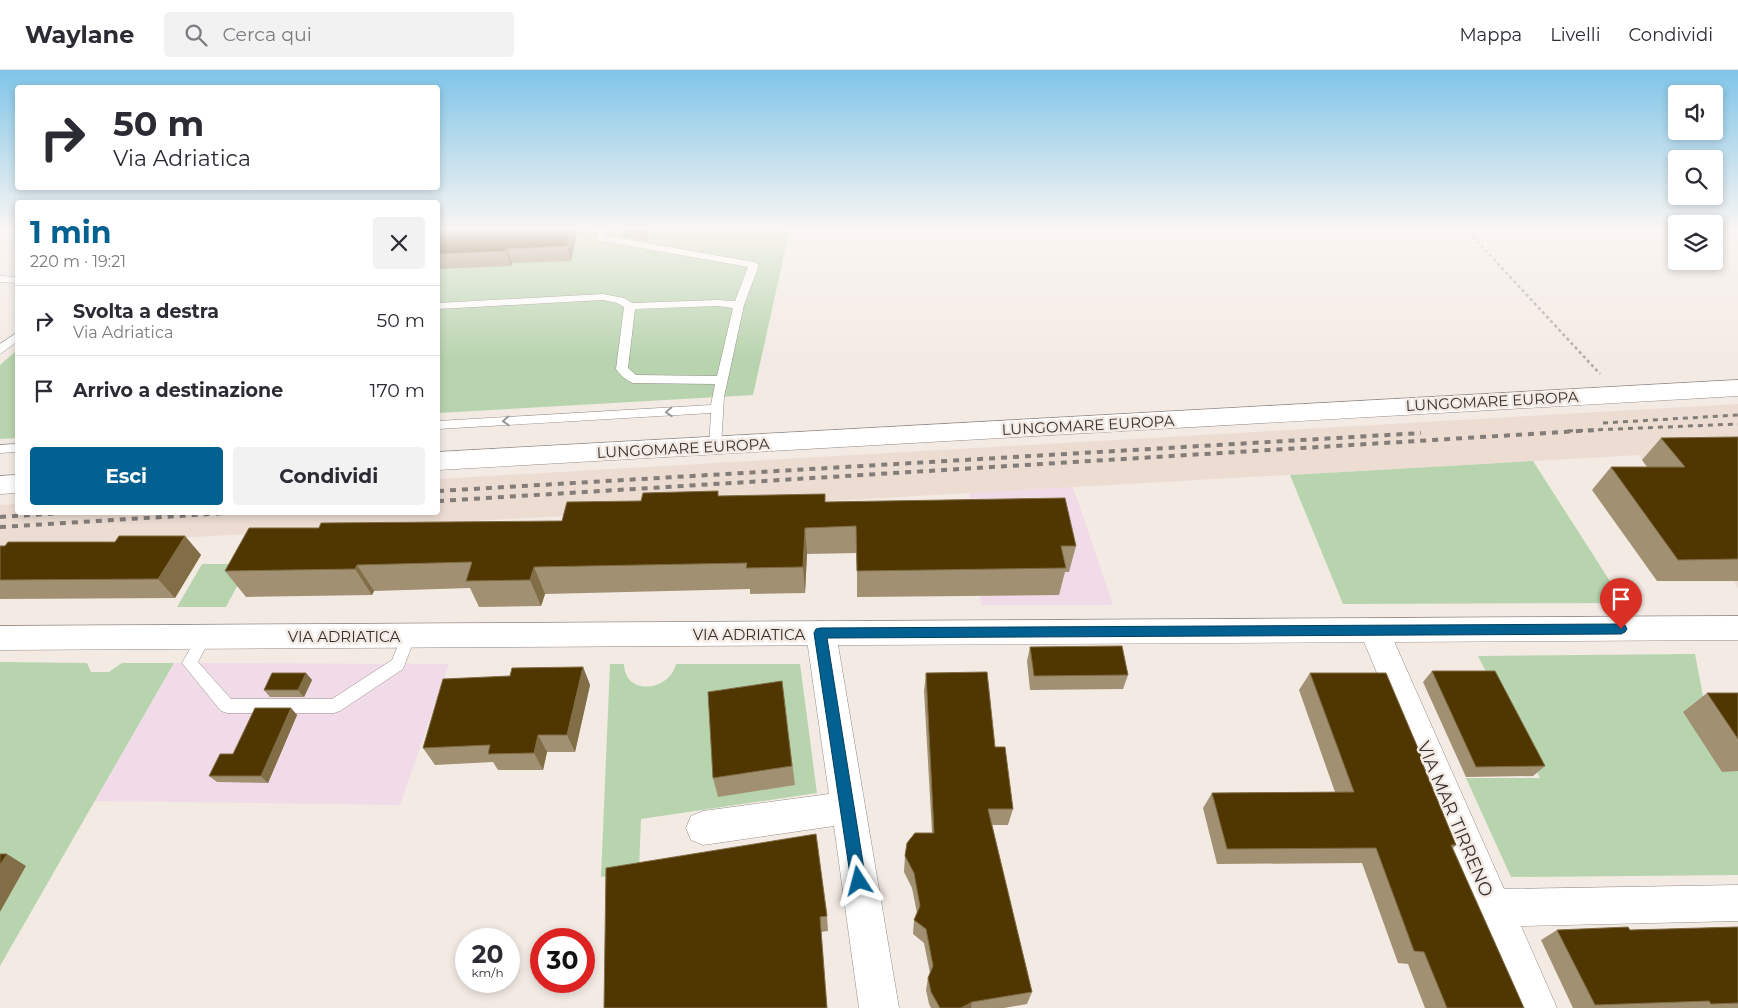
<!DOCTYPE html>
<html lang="it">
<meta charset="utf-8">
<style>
body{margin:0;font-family:Montserrat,sans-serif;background:#f2f2f3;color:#2b2b33;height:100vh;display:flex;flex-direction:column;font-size:19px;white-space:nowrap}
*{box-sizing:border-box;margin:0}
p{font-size:16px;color:#7c7c81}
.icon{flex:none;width:28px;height:28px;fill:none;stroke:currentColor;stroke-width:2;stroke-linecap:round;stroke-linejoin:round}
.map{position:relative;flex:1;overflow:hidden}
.details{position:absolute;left:15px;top:130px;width:425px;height:315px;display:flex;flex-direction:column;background:#fff;border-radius:5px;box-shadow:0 2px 8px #0003}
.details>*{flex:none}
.guide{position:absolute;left:15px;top:15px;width:425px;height:105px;border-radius:5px;box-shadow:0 2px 8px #0003;background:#fff;color:#2b2b33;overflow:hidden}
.fabs{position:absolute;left:1668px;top:15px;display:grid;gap:10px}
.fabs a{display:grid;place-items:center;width:55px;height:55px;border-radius:5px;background:#fff;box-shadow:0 2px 8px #0003;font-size:25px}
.speed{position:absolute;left:455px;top:858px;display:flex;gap:10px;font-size:25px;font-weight:700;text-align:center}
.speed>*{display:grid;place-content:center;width:65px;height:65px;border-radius:50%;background:#fff;box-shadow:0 2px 8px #0003;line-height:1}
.speed small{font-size:12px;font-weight:400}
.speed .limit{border:8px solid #d22;background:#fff;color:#111}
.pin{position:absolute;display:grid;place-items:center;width:42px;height:42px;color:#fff;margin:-51px -21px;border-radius:50% 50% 50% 0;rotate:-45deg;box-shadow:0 0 5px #0007}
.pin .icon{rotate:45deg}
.me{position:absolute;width:55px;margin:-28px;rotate:351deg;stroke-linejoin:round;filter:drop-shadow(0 0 4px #0008)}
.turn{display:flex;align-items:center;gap:18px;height:105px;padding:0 15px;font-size:22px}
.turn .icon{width:65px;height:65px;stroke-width:2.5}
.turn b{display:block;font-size:35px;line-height:42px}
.round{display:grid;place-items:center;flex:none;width:52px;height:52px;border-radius:5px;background:#f2f2f3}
.summary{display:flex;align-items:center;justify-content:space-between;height:85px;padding:0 15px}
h1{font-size:30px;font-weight:700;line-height:38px;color:#036191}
.action{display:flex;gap:10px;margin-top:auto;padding:10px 15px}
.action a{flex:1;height:58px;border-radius:5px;background:#036191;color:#fff;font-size:20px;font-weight:700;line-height:58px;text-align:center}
.action a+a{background:#f2f2f3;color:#2b2b33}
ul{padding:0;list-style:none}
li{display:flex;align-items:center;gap:15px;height:70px;padding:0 15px;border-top:1px solid #e1e1e2}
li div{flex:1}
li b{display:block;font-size:19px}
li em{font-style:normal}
header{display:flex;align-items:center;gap:30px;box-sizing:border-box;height:70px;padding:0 25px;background:#fff;border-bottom:1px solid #e1e1e2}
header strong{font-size:24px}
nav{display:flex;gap:28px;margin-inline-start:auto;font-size:18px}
.search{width:350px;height:45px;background:#f2f2f3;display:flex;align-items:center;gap:12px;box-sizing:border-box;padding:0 18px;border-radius:5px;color:#7c7c81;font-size:19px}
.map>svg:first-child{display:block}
.commercial{fill:#f1dbe8}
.built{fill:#ecdcd2}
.green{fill:#b8d4ae}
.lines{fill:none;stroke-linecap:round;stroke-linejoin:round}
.lane-casing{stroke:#948c87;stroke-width:1}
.street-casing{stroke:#948c87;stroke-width:1}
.primary-casing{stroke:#948c87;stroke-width:1}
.path{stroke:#b0a9a4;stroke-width:2.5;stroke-dasharray:3 3;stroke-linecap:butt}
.lane{fill:#fff;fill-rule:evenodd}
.street{fill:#fff;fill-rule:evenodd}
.primary{fill:#fff;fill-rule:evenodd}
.rail-far1{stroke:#837d7a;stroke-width:3;stroke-dasharray:5 5;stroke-linecap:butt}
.rail{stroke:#837d7a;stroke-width:4;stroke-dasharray:6 6;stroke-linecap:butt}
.wall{fill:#a29073}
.shaded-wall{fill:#816d46}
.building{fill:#503702;stroke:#816d46}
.oneway{stroke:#9a9897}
.route{fill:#036191;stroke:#023f5e}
.labels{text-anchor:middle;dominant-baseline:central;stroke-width:5;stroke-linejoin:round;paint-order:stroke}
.street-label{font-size:15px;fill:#35312f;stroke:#f3eae4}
.near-street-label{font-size:18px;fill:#35312f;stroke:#f3eae4}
</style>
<header>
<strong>Waylane</strong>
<div class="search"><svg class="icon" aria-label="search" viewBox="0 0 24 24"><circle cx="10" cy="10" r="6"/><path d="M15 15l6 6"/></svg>Cerca qui</div>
<nav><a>Mappa</a><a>Livelli</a><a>Condividi</a></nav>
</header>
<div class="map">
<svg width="1738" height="938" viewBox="0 0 1738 938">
<rect width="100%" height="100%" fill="#f3eae4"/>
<path class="commercial" d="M1073,417l40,118h-132l-12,-112z
M174,593l275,1 -49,141 -305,-4z"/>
<path class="built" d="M1738,334v184l-99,-133 -1639,93v-43l17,-1 1,8h420v-33z"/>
<path class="green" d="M438,158h352l-37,167 -315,18z
M17,280v88l-17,1v-74z
M1533,391l91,142 -281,1 -53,-129z
M202,494h47l-23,43h-49z
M1695,584l11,58 32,59v104l-227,2 -45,-99h74l-62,-122z
M0,592l87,1 4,9h18l13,-9h52l-174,303v-54l26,-46h-26z
M610,594h14c1,33 46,27 52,0h124l17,129 -176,26 -2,53 -38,5z"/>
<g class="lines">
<g class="lane-casing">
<path id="lane" d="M597,158h10l-1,8 148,26 5,3 -15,40 -20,92 -3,50 -2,3 -4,1 -6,-4 2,-34 -273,16v-8l273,-16 4,-21 -82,-1c-6,-2 -13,-8 -17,-14l8,-62 -7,-4 -14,-3 -165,9v-6l165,-9 21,4 8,5 85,-3 18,1 13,-34 -151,-27zM717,236l16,2 -16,68 -81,-1 -8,-7 7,-59z
M0,206l18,1v6l-18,-1z
M18,262v9l-18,13v-10z
M18,374v8l-18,1v-8z
M409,559l5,2 2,4 -13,34 -63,42 -6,2h-107l-6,-2 -39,-48 17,-30 5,-2 5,2 2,4 -13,25 33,37h101l60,-39 12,-29z"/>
</g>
<g class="street-casing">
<path id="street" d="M1738,310v16l-1300,74v-18z
M18,405v18l-18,1v-18z
M1374,548l11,3 4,9 115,259 234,-4v36l-217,5 36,82h-40l-158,-378 4,-9z
M821,551l11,3 4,9 63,375h-40l-25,-182 -131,19 -12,-5 -5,-12 5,-12 12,-5 126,-17 -23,-161 4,-9z"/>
</g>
<g class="primary-casing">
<path id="primary" d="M1738,546v24l-1738,10v-24z"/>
</g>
<path class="path" d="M1465,158l135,146"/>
<use href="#lane" class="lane"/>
<use href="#street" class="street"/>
<use href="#primary" class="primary"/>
<path class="rail-far1" d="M1603,353l135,-8
M1568,361l170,-7"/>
<path class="rail" d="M438,421l983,-58
M438,431l1158,-71
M0,447l77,-5
M0,457l243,-15"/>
</g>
<path class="wall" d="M438,158h140l-7,33 -59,2 -1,3 -73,3z
M621,158h28l-1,13 -25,-4z
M1738,367v144h-81l-65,-91 19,-23h36l-5,-7 19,-22z
M825,424v8l251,44 -7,26h-4l-6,23 -202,2v-44l-50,1 -2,39 -55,1v-5l-205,5 -4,12 -62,1 -9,-19 -96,3 -2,4 -126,2 -21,-26 94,-43 243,-7 79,-20 78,-5z
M185,466l16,19 -26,43 -175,1v-53l115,-4z
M1030,577l98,28 -5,14 -93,1 -3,-29z
M583,597l7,18 -15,67h-28l-4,18h-45l-5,-8 -58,3 -12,-17 87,-72z
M1432,601l113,95 -12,10 -67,1 -43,-95z
M306,603l6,7 -8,17h-34l-6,-7z
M926,603l69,74 18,62 -5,16h-16l40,167 -5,12 -23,4h-73l-2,-4 -3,-14 2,-12 2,-5 -6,-30 -11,-9 1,-14 3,-7 -5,-25 -8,-16 1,-16 27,-23 -8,-142z
M1310,603l113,87 -1,1 34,84 -3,3 71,160h-99l-17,-44 -10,-1 -36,-100 -145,1 -14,-56 9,-15 123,-1 -36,-102z
M782,611l13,104 -77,12 -5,-19z
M1707,623h31v78l-16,1 -39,-60z
M291,638l6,7 -29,68 -51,-1 -8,-6 24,-22z
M606,798l221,48 1,15 -7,1z
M1738,857v81h-165l-32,-68 16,-10h73z"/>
<path class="shaded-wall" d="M571,158h7l-7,33 -4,-15z
M645,158h4l-1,13z
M507,179l5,14 -1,3 -5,-15z
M805,458l2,26 -2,39 -2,-26z
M185,466l16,19 -26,43 -17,-19z
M357,495l17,26 -2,4 -17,-26z
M534,497l11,27 -4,12 -11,-26z
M583,597l7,18 -15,67 -8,-17z
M306,603l6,7 -8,17 -6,-7z
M291,638l6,7 -29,68 -7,-7z
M538,665l9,17 -4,18 -9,-17z
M7,784l19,12 -26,46v-47z
M972,932l-1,6h-10z"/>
<path class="building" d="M438,158h133l-4,18 -60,3 -1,2 -68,3z
M1738,367v122l-60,1 -67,-93h74l-24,-29z
M718,421v5l107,-2v8l240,-4 11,48h-15l5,22 -209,3 -1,-45 -51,2 -2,39 -57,1 1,-5 -213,4 -4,13 -64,1 6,-19 -115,3 -2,4 -130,2 24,-43h70l2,-5 241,-2 5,-19 74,-1 2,-8z
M119,466h66l-27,43 -158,1v-34h5l3,-4h107z
M1122,576l6,29 -94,1 -4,-29z
M583,597l-16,68h-29l-4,18 -46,1 2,-9 -67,3 20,-69 67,-3 2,-8z
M1432,601h63l50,95 -69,1z
M987,602l8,75h10l8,62h-25l44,183 -60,10 -11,6h-21l-9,-16 -3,-14 5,-12 -7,-37 -12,-9 6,-14 -6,-33 -9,-17 2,-13 8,-10h19l-8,-160z
M272,603h34l-8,17h-34z
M1310,603h76l37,87h-2l35,85h-5l73,163h-77l-23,-56 -10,-1 -38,-103 -149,1 -15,-56 142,-1z
M782,611l10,85 -79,12 -5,-86z
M1707,623h31v46z
M255,638h36l-30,68h-52l11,-22h13z
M816,764l11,82 -7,1 7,91h-223l2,-140z
M0,784h7l-7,11z
M1628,857l2,3 108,-3v76l-27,1 -2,-3 -114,4 -38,-75z"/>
<defs><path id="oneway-chevron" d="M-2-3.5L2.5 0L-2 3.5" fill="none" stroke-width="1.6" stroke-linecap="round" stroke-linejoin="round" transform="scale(1.25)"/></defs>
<g class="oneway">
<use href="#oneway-chevron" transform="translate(669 342) rotate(177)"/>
<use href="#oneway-chevron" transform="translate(506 351) rotate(177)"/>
</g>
<linearGradient id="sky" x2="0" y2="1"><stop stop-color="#7fc5e8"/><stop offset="0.55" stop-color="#faf6f3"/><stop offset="1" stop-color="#faf6f3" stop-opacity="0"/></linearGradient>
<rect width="1738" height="289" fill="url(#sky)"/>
<path class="route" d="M1621,554l4,1 2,4 -2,3 -4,2 -794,4 39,243 -2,5 -5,2 -5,-2 -3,-5 -37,-248 2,-4 4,-1z"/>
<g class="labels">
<g class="street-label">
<text transform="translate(1492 331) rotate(-3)">LUNGOMARE EUROPA</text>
<text transform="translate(1088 355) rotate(-3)">LUNGOMARE EUROPA</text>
<text transform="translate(683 378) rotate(-3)">LUNGOMARE EUROPA</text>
<text x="749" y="564">VIA ADRIATICA</text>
<text x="344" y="566">VIA ADRIATICA</text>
</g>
<g class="near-street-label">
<text transform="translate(1455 749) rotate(67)">VIA MAR TIRRENO</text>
</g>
</g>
</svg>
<div class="fabs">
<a><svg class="icon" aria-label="sound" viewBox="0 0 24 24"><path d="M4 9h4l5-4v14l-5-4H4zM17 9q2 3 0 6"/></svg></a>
<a><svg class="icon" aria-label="search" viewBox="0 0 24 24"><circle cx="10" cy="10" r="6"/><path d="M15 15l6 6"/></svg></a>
<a><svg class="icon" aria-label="layers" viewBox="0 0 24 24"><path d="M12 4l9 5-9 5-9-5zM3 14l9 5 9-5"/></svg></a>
</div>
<div class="speed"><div>20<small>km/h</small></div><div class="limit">30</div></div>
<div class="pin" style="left:1621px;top:559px;background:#d93025"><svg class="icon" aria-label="arrive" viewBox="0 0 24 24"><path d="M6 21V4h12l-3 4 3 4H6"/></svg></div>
<svg class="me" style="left:859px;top:811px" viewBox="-20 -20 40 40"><path d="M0-17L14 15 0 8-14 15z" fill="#036191" stroke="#fff" stroke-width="4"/></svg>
<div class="guide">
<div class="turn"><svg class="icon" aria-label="right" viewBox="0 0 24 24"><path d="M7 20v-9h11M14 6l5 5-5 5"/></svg><div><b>50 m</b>Via Adriatica</div></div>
</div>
<section class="details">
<div class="summary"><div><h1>1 min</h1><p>220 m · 19:21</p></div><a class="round"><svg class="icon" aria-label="close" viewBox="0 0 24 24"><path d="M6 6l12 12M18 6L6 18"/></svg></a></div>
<ul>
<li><svg class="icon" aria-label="right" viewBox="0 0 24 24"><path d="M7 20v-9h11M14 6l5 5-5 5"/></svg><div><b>Svolta a destra</b><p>Via Adriatica</p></div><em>50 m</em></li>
<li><svg class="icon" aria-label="arrive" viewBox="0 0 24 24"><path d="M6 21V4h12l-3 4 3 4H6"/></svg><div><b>Arrivo a destinazione</b></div><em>170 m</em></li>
</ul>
<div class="action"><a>Esci</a><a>Condividi</a></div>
</section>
</div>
